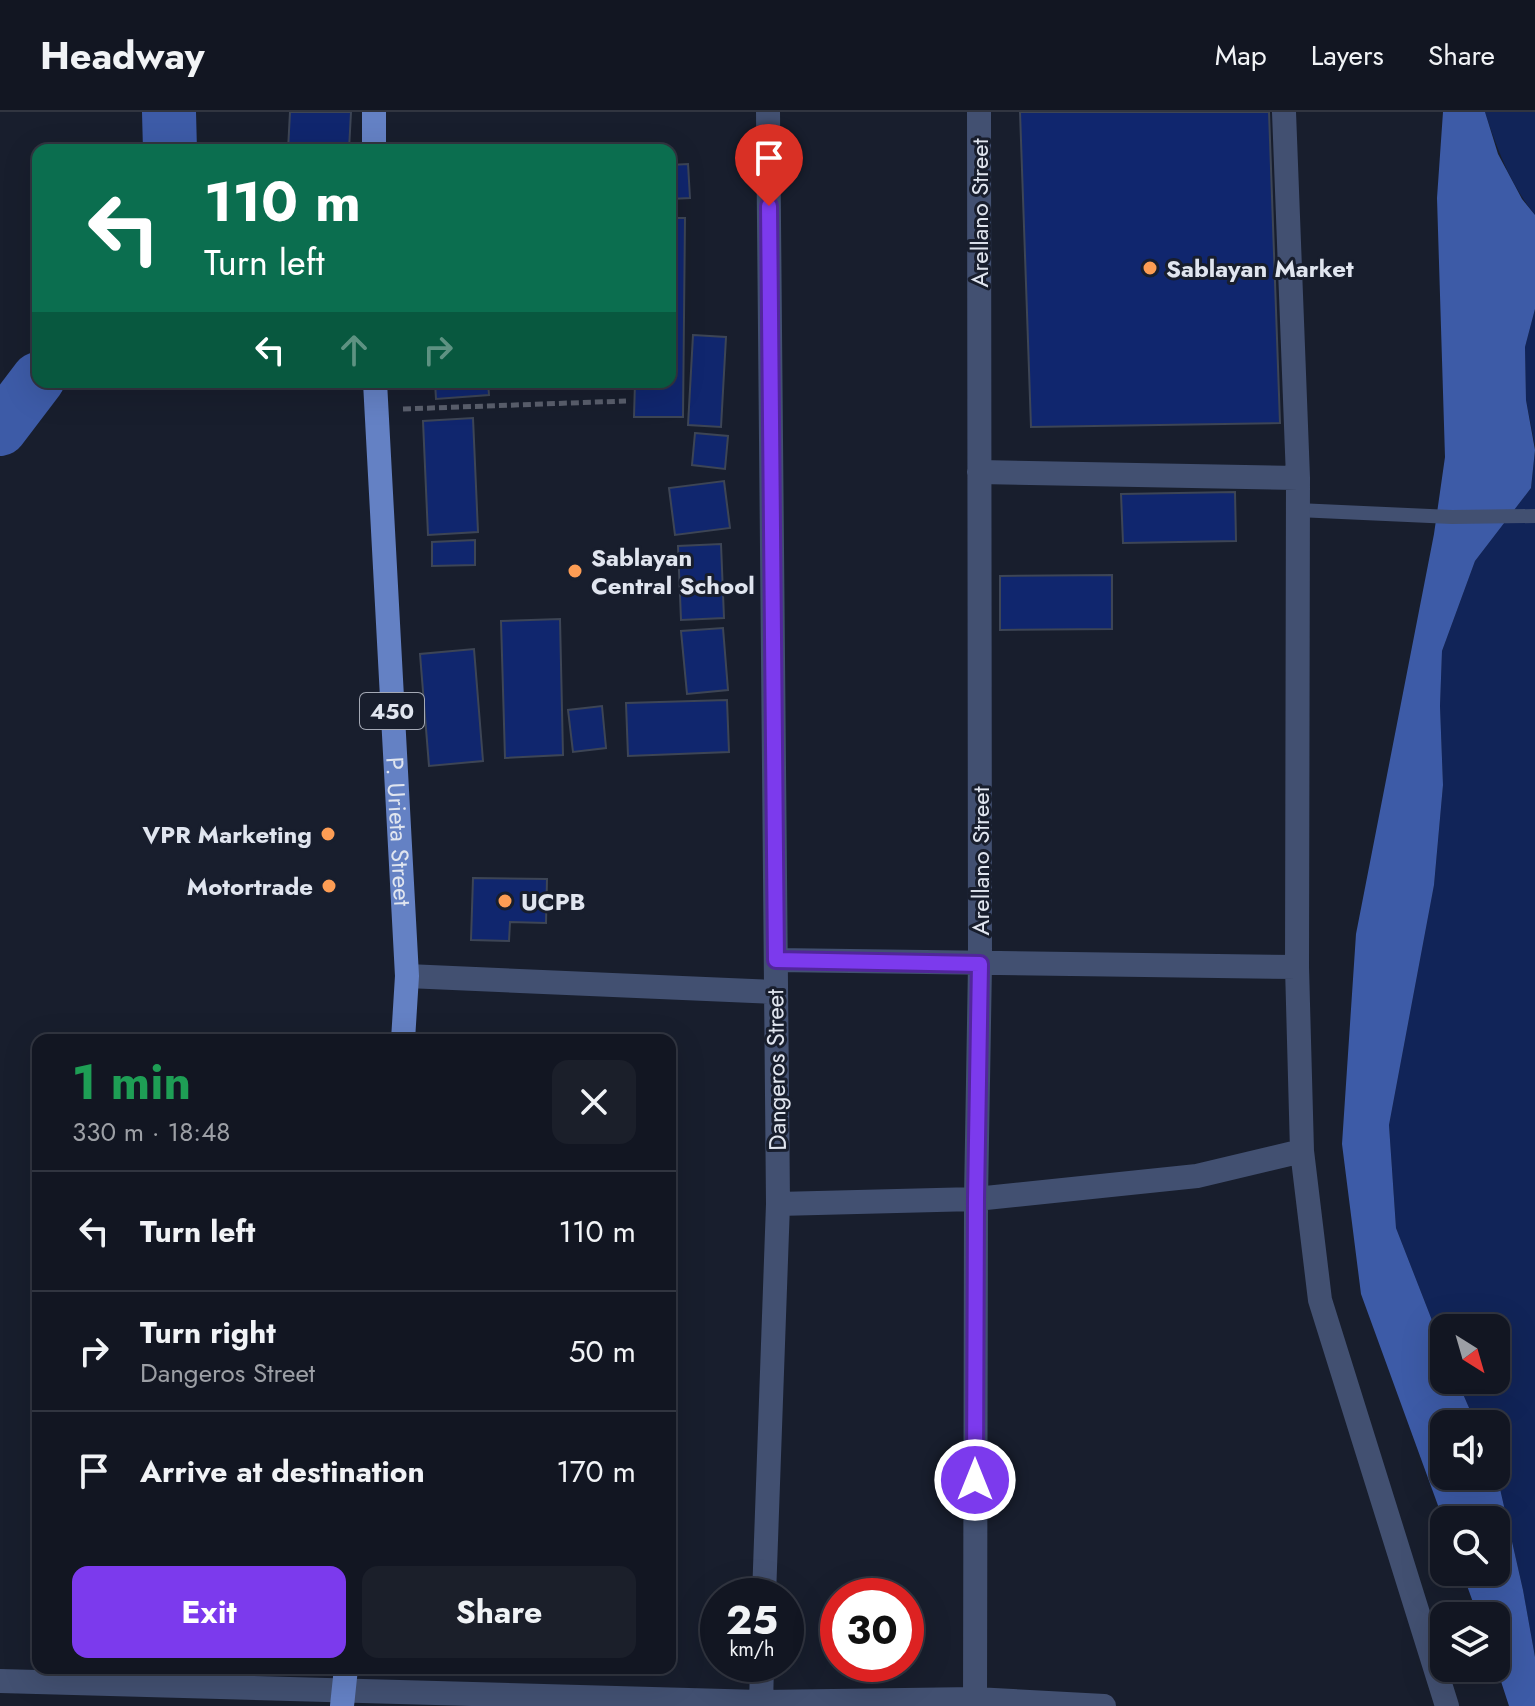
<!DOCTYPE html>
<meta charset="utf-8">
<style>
body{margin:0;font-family:Jost,sans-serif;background:#1b1f2a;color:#f1f3f6;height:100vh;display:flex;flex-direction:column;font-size:30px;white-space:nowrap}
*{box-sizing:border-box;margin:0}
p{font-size:26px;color:#9c9fa5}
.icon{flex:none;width:44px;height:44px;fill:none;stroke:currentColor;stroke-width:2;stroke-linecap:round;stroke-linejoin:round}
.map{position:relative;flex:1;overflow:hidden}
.drawer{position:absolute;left:32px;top:922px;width:644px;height:640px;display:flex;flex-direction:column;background:#121622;border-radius:16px;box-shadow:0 8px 32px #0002,0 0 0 2px #313540}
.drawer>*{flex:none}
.guide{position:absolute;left:32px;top:32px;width:644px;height:244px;border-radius:16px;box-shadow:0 8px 32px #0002,0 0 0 2px #313540;background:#0b6e4f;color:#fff;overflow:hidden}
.needle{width:52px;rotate:143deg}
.fabs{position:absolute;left:1430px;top:1202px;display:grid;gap:16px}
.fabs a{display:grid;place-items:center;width:80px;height:80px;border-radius:16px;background:#121622;box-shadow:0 8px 32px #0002,0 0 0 2px #313540;font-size:40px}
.speed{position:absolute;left:700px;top:1466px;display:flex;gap:16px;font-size:40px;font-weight:700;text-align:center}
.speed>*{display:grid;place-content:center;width:104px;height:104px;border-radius:50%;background:#121622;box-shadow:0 8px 32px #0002,0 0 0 2px #313540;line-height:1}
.speed small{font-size:20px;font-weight:400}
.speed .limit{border:12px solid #d22;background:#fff;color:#111}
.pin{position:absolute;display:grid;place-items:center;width:68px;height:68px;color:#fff;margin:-82px -34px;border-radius:50% 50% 50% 0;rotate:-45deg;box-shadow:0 0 8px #0007}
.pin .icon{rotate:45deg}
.me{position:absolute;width:88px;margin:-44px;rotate:0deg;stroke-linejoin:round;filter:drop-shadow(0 0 6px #0008)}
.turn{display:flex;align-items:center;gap:28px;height:168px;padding:0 40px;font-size:36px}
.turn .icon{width:104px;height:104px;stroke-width:2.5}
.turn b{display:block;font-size:56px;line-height:68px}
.lanes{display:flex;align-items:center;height:76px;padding:0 40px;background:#0003;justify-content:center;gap:40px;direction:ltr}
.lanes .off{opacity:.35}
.round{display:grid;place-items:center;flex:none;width:84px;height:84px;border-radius:16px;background:#1b1f2a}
.head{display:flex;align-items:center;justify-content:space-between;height:136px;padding:0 40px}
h1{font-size:48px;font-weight:700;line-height:60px;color:#1e9e55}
.primary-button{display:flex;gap:16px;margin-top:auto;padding:16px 40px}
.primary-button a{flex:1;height:92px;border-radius:16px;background:#7c3aed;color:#fff;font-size:32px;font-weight:700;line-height:92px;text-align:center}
.primary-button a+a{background:#1b1f2a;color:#f1f3f6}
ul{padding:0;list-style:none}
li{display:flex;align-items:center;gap:24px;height:120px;padding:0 40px;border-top:2px solid #313540}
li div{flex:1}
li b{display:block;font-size:30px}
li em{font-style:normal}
header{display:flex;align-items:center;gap:48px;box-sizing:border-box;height:112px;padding:0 40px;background:#121622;border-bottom:2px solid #313540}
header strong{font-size:38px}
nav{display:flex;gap:44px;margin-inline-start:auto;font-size:28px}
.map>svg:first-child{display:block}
.green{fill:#112458}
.water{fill:#3d5ba7}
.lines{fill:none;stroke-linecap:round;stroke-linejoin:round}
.river{stroke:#3d5ba7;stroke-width:54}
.building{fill:#10266e;stroke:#3d4555;stroke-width:2}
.path{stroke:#5a5f6d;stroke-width:5;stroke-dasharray:8 4;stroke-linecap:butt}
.lane{stroke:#425071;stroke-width:14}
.street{stroke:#425071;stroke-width:24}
.primary{stroke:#6481c4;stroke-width:24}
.route-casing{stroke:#51269a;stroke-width:20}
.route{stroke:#7c3aed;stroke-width:14}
.poi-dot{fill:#fd9d54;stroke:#181e2d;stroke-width:3}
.labels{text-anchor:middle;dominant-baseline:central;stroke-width:6;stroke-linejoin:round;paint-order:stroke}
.shield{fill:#181e2d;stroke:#a4a9b5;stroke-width:2}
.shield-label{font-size:22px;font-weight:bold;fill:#e0e5ef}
.street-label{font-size:24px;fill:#e0e5ef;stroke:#181e2d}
.poi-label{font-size:24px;font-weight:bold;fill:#e0e5ef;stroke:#181e2d;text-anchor:start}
</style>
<header>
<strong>Headway</strong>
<nav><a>Map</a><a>Layers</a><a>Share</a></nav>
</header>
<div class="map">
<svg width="1535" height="1594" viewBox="0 0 1535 1594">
<rect width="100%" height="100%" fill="#181e2d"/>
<path class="green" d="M1485,0h50v103c-25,-31 -38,-66 -50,-103z
M1535,197v137l-9,-46 -1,-53z
M1535,338v1207l-12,-67 -27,-119v-47h-20l-19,-44h39v-52h-52v23l-48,-123 -7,-103 45,-240 9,-100 -3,-79 2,-55 33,-90 56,-73z"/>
<path class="water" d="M1443,0h42l13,42 24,45 13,16v94l-10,38 1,53 9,50 -4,38 -56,73 -33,90 -2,55 3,79 -9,100 -45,240 7,103 48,123v29h13l19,44h-32v52h52v-5l27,119 12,67v49h-26l-13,-40v-50h-18l-16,-44h34v-52h-52v2l-83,-228 -19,-150 14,-210 78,-400 11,-77 -8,-259z"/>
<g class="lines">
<path class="river" d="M169,0l1,38
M0,317l38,-50"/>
</g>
<path class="building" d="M290,0h61l-2,38h-61z
M1020,0h249l11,311 -249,4z
M688,52l2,34 -20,1v-34z
M670,106h15l-2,199h-49l1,-35h35z
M693,223l33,2 -5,90 -33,-2z
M435,270h53l1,13 -53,4z
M473,306l5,114 -50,3 -5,-114z
M695,321l33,3 -3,33 -33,-4z
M724,369l6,47 -55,7 -6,-47z
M1235,380l1,49 -113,2 -2,-49z
M475,428v25l-43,1v-24z
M721,432l3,74 -43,2 -3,-74z
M1112,463v54l-112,1v-54z
M560,507l3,136 -58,3 -4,-137z
M723,516l5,62 -41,4 -6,-63z
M474,537l9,112 -54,5 -9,-112z
M727,588l2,52 -101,4 -2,-53z
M602,594l4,42 -33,4 -5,-42z
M473,766l74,1 -1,44 -36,-1 -1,19 -38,-1z"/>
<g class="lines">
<path class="path" d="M403,297l223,-8"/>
<path class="lane" d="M1297,398l155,7 83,-1"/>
<path class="street" d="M1284,0l14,366 -1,489 5,184 18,149 127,406
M979,360l319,6
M776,848l521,7
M407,864l367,16
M778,1092l198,-5 221,-23 105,-25
M764,1484l14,-392 -10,-1092
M0,1569l761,21 214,-3 129,7
M761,1594l1,-42
M975,1594l1,-507 4,-235 -1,-852"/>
<g class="primary">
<path d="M374,0v38"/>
<path id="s1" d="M375,270l32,594 -4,64"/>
<path d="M342,1594l4,-38"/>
</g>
</g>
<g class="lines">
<g class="route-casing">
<path id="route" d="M769,94l7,754 204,4 -4,235 -1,281"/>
</g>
<use href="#route" class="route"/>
</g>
<g class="poi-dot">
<circle cx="1150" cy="156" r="8"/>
<circle cx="575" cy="459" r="8"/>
<circle cx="328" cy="722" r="8"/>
<circle cx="329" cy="774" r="8"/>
<circle cx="505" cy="789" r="8"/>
</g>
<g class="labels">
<rect class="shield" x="360" y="581" width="64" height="36" rx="6"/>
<g class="shield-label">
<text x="392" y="599">450</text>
</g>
<g class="street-label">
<text transform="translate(979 101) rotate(-90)">Arellano Street</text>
<text stroke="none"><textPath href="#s1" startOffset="450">P. Urieta Street</textPath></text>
<text transform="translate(980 749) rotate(-90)">Arellano Street</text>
<text transform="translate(776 958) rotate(-91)">Dangeros Street</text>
</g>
<g class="poi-label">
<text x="1166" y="156">Sablayan Market</text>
<text x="591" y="445">Sablayan<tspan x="591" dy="28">Central School</tspan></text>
<text x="312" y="722" text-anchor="end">VPR Marketing</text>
<text x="313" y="774" text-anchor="end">Motortrade</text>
<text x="521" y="789">UCPB</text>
</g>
</g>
</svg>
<div class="fabs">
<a><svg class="needle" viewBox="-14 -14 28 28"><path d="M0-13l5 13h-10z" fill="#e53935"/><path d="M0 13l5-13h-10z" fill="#9c9fa5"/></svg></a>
<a><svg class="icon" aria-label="sound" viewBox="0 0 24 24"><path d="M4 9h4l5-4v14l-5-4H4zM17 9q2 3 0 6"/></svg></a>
<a><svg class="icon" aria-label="search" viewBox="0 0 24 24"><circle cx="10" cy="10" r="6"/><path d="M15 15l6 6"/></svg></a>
<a><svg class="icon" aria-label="layers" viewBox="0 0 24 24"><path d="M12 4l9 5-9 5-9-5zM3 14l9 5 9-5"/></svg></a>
</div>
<div class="speed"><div>25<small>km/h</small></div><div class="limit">30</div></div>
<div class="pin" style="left:769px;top:94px;background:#d93025"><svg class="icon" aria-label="arrive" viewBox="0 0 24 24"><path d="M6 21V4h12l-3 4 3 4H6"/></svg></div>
<svg class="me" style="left:975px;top:1368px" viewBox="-20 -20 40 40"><circle r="17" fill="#7c3aed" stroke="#fff" stroke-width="3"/><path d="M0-11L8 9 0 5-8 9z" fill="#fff"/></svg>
<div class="guide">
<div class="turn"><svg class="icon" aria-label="left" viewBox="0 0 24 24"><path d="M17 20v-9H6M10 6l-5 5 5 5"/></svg><div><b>110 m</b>Turn left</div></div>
<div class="lanes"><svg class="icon" aria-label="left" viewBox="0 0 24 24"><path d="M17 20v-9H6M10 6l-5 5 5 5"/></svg><svg class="icon off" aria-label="ahead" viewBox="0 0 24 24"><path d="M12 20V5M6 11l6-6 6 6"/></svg><svg class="icon off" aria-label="right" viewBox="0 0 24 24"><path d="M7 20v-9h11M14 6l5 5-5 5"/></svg></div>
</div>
<section class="drawer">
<div class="head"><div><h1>1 min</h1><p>330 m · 18:48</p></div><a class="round"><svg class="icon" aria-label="close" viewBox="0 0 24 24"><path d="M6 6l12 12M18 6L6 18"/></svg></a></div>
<ul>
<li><svg class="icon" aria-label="left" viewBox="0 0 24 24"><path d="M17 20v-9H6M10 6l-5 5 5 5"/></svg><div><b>Turn left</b></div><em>110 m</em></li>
<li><svg class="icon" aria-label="right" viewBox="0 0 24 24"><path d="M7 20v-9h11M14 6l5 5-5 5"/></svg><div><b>Turn right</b><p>Dangeros Street</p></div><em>50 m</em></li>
<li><svg class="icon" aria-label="arrive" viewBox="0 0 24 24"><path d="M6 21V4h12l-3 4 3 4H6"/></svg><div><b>Arrive at destination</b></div><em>170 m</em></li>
</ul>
<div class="primary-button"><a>Exit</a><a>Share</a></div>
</section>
</div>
